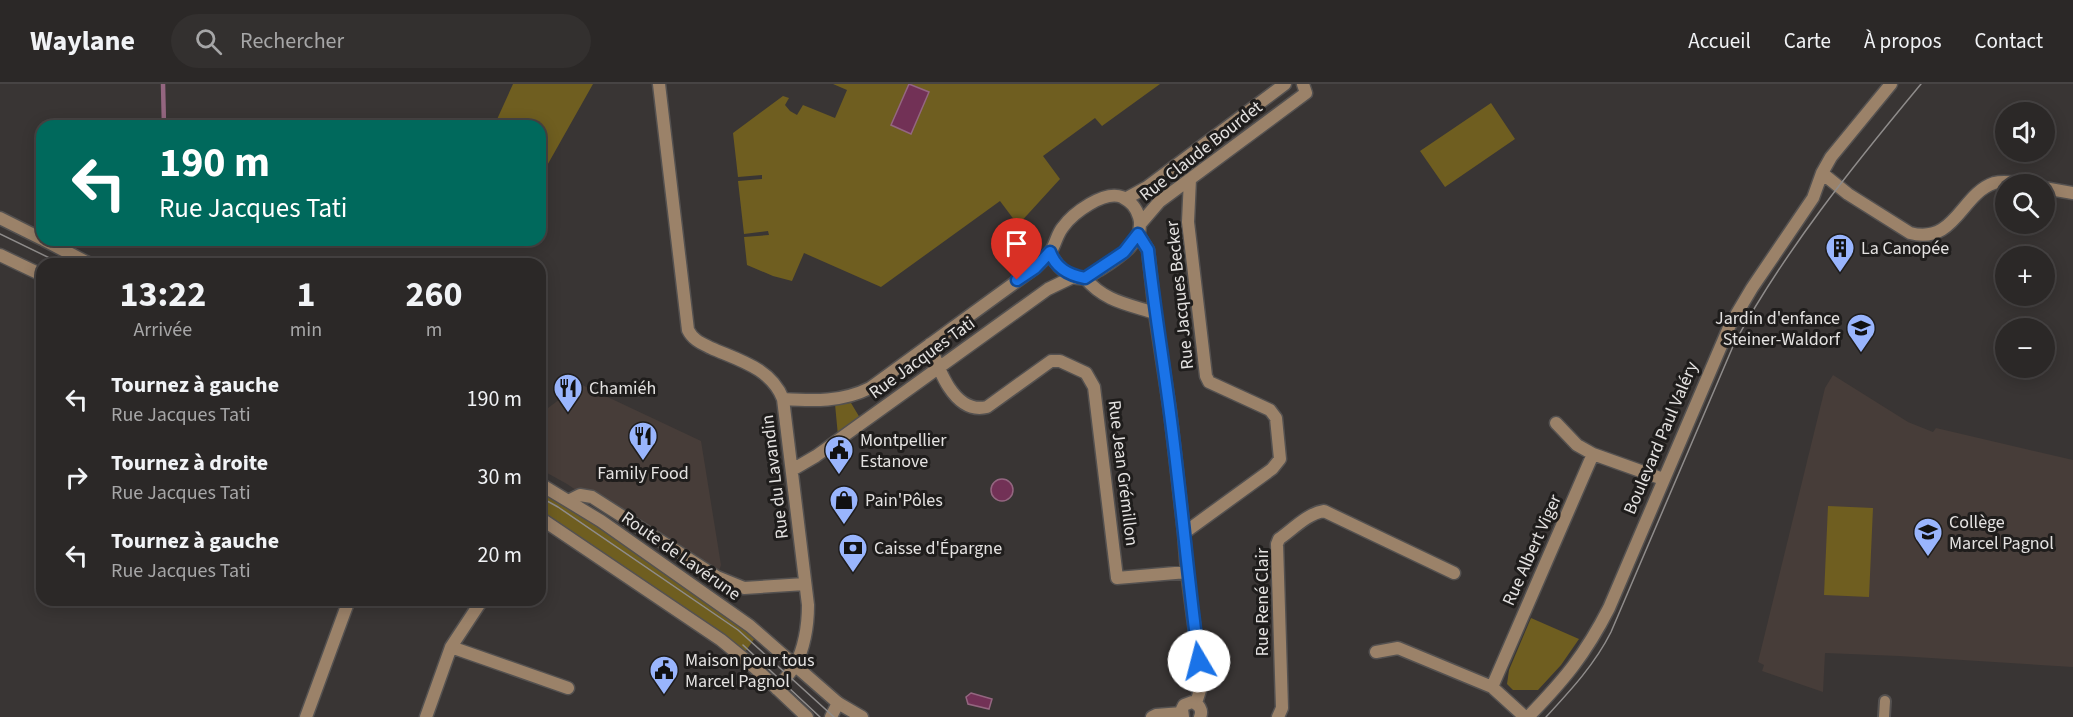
<!DOCTYPE html>
<html lang="fr">
<meta charset="utf-8">
<style>
body{margin:0;font-family:"Source Sans 3",sans-serif;background:#33302f;color:#f1f3f6;height:100vh;display:flex;flex-direction:column;font-size:22px;white-space:nowrap}
*{box-sizing:border-box;margin:0}
p{font-size:20px;color:#a6a6a7}
.icon{flex:none;width:33px;height:33px;fill:none;stroke:currentColor;stroke-width:2;stroke-linecap:round;stroke-linejoin:round}
.map{position:relative;flex:1;overflow:hidden}
.side{position:absolute;left:36px;top:174px;width:510px;height:348px;display:flex;flex-direction:column;background:#2b2827;border-radius:18px;box-shadow:0 3px 15px #0003,0 0 0 2px #474444}
.side>*{flex:none}
.guide{position:absolute;left:36px;top:36px;width:510px;height:126px;border-radius:18px;box-shadow:0 3px 15px #0003,0 0 0 2px #474444;background:#00695c;color:#fff;overflow:hidden}
.fabs{position:absolute;left:1995px;top:18px;display:grid;gap:12px}
.fabs a{display:grid;place-items:center;width:60px;height:60px;border-radius:50%;background:#2b2827;box-shadow:0 3px 15px #0003,0 0 0 2px #474444;font-size:30px}
.pin{position:absolute;display:grid;place-items:center;width:51px;height:51px;color:#fff;margin:-62px -26px;border-radius:50% 50% 50% 0;rotate:-45deg;box-shadow:0 0 6px #0007}
.pin .icon{rotate:45deg}
.me{position:absolute;width:66px;margin:-33px;rotate:352deg;stroke-linejoin:round;filter:drop-shadow(0 0 4px #0008)}
.turn{display:flex;align-items:center;gap:21px;height:126px;padding:0 24px;font-size:27px}
.turn .icon{width:78px;height:78px;stroke-width:2.5}
.turn b{display:block;font-size:42px;line-height:51px}
.eta{display:flex;justify-content:space-evenly;align-items:center;height:102px;text-align:center}
.eta b{font-size:36px;font-weight:700;line-height:42px}
ul{padding:0;list-style:none}
li{display:flex;align-items:center;gap:18px;height:78px;padding:0 24px}
li div{flex:1}
li b{display:block;font-size:22px}
li em{font-style:normal}
header{display:flex;align-items:center;gap:36px;box-sizing:border-box;height:84px;padding:0 30px;background:#2b2827;border-bottom:2px solid #474444}
header strong{font-size:28px}
nav{display:flex;gap:33px;margin-inline-start:auto;font-size:21px}
.search{width:420px;height:54px;background:#33302f;display:flex;align-items:center;gap:15px;box-sizing:border-box;padding:0 21px;border-radius:33px;color:#a6a6a7;font-size:22px}
.map>svg:first-child{display:block}
.built{fill:#473d39}
.green{fill:#6f5e20}
.water{fill:#723156;stroke:#946680;stroke-width:1.5}
.lines{fill:none;stroke-linecap:round;stroke-linejoin:round}
.stream{stroke:#946680;stroke-width:4.5}
.pedestrian-casing{stroke:#545150;stroke-width:14}
.minor-casing{stroke:#545150;stroke-width:15}
.tertiary-casing{stroke:#545150;stroke-width:15}
.pedestrian{stroke:#9b8269;stroke-width:10}
.minor{stroke:#9b8269;stroke-width:12}
.tertiary{stroke:#9b8269;stroke-width:12}
.tram{stroke:#8f8c8b;stroke-width:1.5}
.route-casing{stroke:#114b97;stroke-width:15}
.route{stroke:#1a73e8;stroke-width:10}
.labels{text-anchor:middle;dominant-baseline:central;stroke-width:6;stroke-linejoin:round;paint-order:stroke}
.street-label{font-size:18px;fill:#e4e2e1;stroke:#1f1d1c}
.poi-label{font-size:18px;fill:#e4e2e1;stroke:#1f1d1c;text-anchor:start}
</style>
<header>
<strong>Waylane</strong>
<div class="search"><svg class="icon" aria-label="search" viewBox="0 0 24 24"><circle cx="10" cy="10" r="6"/><path d="M15 15l6 6"/></svg>Rechercher</div>
<nav><a>Accueil</a><a>Carte</a><a>À propos</a><a>Contact</a></nav>
</header>
<div class="map">
<svg width="2073" height="633" viewBox="0 0 2073 633">
<rect width="100%" height="100%" fill="#393534"/>
<path class="built" d="M1833,291l75,47 25,10 3,-4 137,32v207l-174,-11 -74,-3 -2,39 -61,-21 2,-6 -6,-3 67,-274z
M580,300l121,57 20,124 -6,18 -148,-99 -27,-15v-55z"/>
<path class="green" d="M513,0h80l-53,94v-52h-46z
M833,0h327l-58,42 -7,-8 -52,38 17,23 -42,46 -18,-24 -119,86 -77,-34 -12,28 -19,-5 -26,-11 -3,-28 25,-2 -1,-4 -24,3 -6,-53 24,-2v-4l-24,2 -5,-44 50,-37 6,2 -4,7 5,6 7,4 6,-10 32,13 12,-28z
M1491,19l24,36 -70,48 -25,-36z
M851,319l9,15 -22,18 -3,-32z
M540,404c74,45 146,97 215,150l-10,14 -41,-30 -144,-98 -20,-12z
M1828,422l45,2 -4,89 -45,-2z
M1531,534l48,21 -18,26 -23,25h-25l-6,-6 2,-14z"/>
<path class="water" d="M909,0l20,8 -18,42 -20,-9z
M991 406a11 11 0 1 1 22 0a11 11 0 1 1-22 0Z
M971,609l21,6 -3,10 -21,-5 -2,-7z"/>
<g class="lines">
<path class="stream" d="M163,0l1,42"/>
<g class="pedestrian-casing">
<path id="pedestrian" d="M1884,633l1,-16"/>
</g>
<g class="minor-casing">
<path id="minor" d="M659,0l29,246c5,10 13,13 23,18 27,12 60,20 72,51l25,206c0,22 -3,41 -13,61
M1822,89l26,21 62,39c45,12 51,-39 84,-50 11,-3 22,0 33,1
M2044,104l29,5
M1125,115l22,-12 138,-103
M1141,139l18,-21 147,-109 -3,-9
M1138,150l10,16 7,63 15,98 14,122 3,39 15,112 -6,19
M1085,194c19,23 42,26 70,35
M930,260c8,24 24,71 57,63l64,-46h9l26,12 8,14 23,191 70,-6
M783,315c31,2 59,3 87,-11l165,-120c5,-5 12,-11 16,-17 5,-8 6,-17 12,-24 10,-14 41,-37 59,-30 9,5 14,10 17,20 7,24 -21,41 -38,52 -5,2 -11,8 -16,9 -16,3 -30,-14 -35,-26
M1556,339l21,22 16,9 70,25
M792,386l24,-14 232,-167 27,-13
M570,416l10,-5 12,2 125,80 27,11 61,-4
M1184,449l88,-64 8,-10 -4,-41 -6,-8 -61,-28 -3,-6 -18,-154 2,-43
M451,563l117,41
M1376,568l22,-4 94,39 33,30
M1492,603l101,-233
M838,619l24,14
M306,633l43,-117
M426,633l25,-70 31,-47
M1152,633l4,-2 26,-2
M1183,633l-1,-8 2,-4 8,-3c7,2 11,8 8,15
M1278,633l4,-9 -5,-164 2,-5c13,-9 29,-26 45,-28l130,62
M1528,633c36,-37 57,-62 81,-109l121,-283 22,-37 61,-90 9,-25 9,-16 60,-73"/>
</g>
<g class="tertiary-casing">
<path id="tertiary" d="M0,134l42,21
M44,156l46,24
M0,171l42,20
M540,400l61,37 149,105 88,77 -7,14
M540,434l181,122 33,27 53,50
M777,605l18,-23"/>
</g>
<use href="#pedestrian" class="pedestrian"/>
<use href="#minor" class="minor"/>
<use href="#tertiary" class="tertiary"/>
<path class="tram" d="M0,150l62,30
M540,413l18,10 180,123 96,87
M743,561l77,72
M1546,633c25,-27 49,-53 65,-85l123,-288c51,-94 119,-178 187,-260"/>
</g>
<g class="lines">
<g class="route-casing">
<path id="route" d="M1017,196l18,-12 15,-16c6,16 18,23 35,26l39,-26 14,-18 10,16c6,55 15,108 22,163 11,82 18,166 29,248"/>
</g>
<use href="#route" class="route"/>
</g>
<defs>
<g id="building-pin" transform="scale(1.5)"><path d="M0 17L-7.5 6A9.5 9.5 0 1 1 7.5 6Z" fill="#99b5fd" stroke="#1f1d1c"/><path d="M-4-6H4V6H1V3H-1V6H-4ZM-2.5-4.3h1.7v1.8h-1.7ZM.8-4.3h1.7v1.8H.8ZM-2.5-1h1.7V.8h-1.7ZM.8-1h1.7V.8H.8Z" fill="#111"/></g>
<g id="school-pin" transform="scale(1.5)"><path d="M0 17L-7.5 6A9.5 9.5 0 1 1 7.5 6Z" fill="#99b5fd" stroke="#1f1d1c"/><path d="M0-5L7-2L0 1L-7-2ZM-4 1L0 2.5L4 1V4Q0 6-4 4Z" fill="#111"/></g>
<g id="restaurant-pin" transform="scale(1.5)"><path d="M0 17L-7.5 6A9.5 9.5 0 1 1 7.5 6Z" fill="#99b5fd" stroke="#1f1d1c"/><path d="M-5-6h1v4h1v-4h1v4h1v-4h1v5L-1.5 .5V6h-2V.5L-5-1ZM5-6V6H3V1.5H1.5Q1.5-4 5-6Z" fill="#111"/></g>
<g id="civic-pin" transform="scale(1.5)"><path d="M0 17L-7.5 6A9.5 9.5 0 1 1 7.5 6Z" fill="#99b5fd" stroke="#1f1d1c"/><path d="M-.6-6.5H3V-4.5H.6V-3L4-1V1h2V6H-6V1h2V-1L-.6-3ZM-1.2 2.5V6h2.4V2.5Z" fill="#111"/></g>
<g id="shop-pin" transform="scale(1.5)"><path d="M0 17L-7.5 6A9.5 9.5 0 1 1 7.5 6Z" fill="#99b5fd" stroke="#1f1d1c"/><path d="M-5-2.5h2.3a2.7 3.5 0 0 1 5.4 0H5L5.5 6h-11ZM-1.5-2.5h3a1.5 2.3 0 0 0-3 0Z" fill="#111"/></g>
<g id="bank-pin" transform="scale(1.5)"><path d="M0 17L-7.5 6A9.5 9.5 0 1 1 7.5 6Z" fill="#99b5fd" stroke="#1f1d1c"/><path d="M-6-4H6V4H-6ZM0-2.3a2.3 2.3 0 1 0 0 4.6a2.3 2.3 0 1 0 0-4.6Z" fill="#111"/></g>
</defs>
<g fill-rule="evenodd">
<use href="#building-pin" x="1840" y="164"/>
<use href="#school-pin" x="1861" y="244"/>
<use href="#restaurant-pin" x="568" y="304"/>
<use href="#restaurant-pin" x="643" y="352"/>
<use href="#civic-pin" x="839" y="366"/>
<use href="#shop-pin" x="844" y="416"/>
<use href="#school-pin" x="1928" y="448"/>
<use href="#bank-pin" x="853" y="464"/>
<use href="#civic-pin" x="664" y="586"/>
</g>
<g class="labels">
<g class="street-label">
<text transform="translate(1201 67) rotate(-38)">Rue Claude Bourdet</text>
<text transform="translate(1180 211) rotate(-96)">Rue Jacques Becker</text>
<text transform="translate(922 274) rotate(-36)">Rue Jacques Tati</text>
<text transform="translate(1661 354) rotate(-67)">Boulevard Paul Valéry</text>
<text transform="translate(1123 389) rotate(83)">Rue Jean Grémillon</text>
<text transform="translate(775 393) rotate(-97)">Rue du Lavandin</text>
<text transform="translate(1532 466) rotate(-66)">Rue Albert Viger</text>
<text transform="translate(681 472) rotate(35)">Route de Lavérune</text>
<text transform="translate(1262 518) rotate(-90)">Rue René Clair</text>
</g>
<g class="poi-label">
<text x="1861" y="164">La Canopée</text>
<text x="1840" y="234" text-anchor="end">Jardin d'enfance<tspan x="1840" dy="21">Steiner-Waldorf</tspan></text>
<text x="589" y="304">Chamiéh</text>
<text x="860" y="356">Montpellier<tspan x="860" dy="21">Estanove</tspan></text>
<text x="643" y="389" text-anchor="middle">Family Food</text>
<text x="865" y="416">Pain'Pôles</text>
<text x="1949" y="438">Collège<tspan x="1949" dy="21">Marcel Pagnol</tspan></text>
<text x="874" y="464">Caisse d'Épargne</text>
<text x="685" y="576">Maison pour tous<tspan x="685" dy="21">Marcel Pagnol</tspan></text>
</g>
</g>
</svg>
<div class="fabs">
<a><svg class="icon" aria-label="sound" viewBox="0 0 24 24"><path d="M4 9h4l5-4v14l-5-4H4zM17 9q2 3 0 6"/></svg></a>
<a><svg class="icon" aria-label="search" viewBox="0 0 24 24"><circle cx="10" cy="10" r="6"/><path d="M15 15l6 6"/></svg></a>
<a>+</a>
<a>−</a>
</div>
<div class="pin" style="left:1017px;top:196px;background:#d93025"><svg class="icon" aria-label="arrive" viewBox="0 0 24 24"><path d="M6 21V4h12l-3 4 3 4H6"/></svg></div>
<svg class="me" style="left:1199px;top:577px" viewBox="-20 -20 40 40"><circle r="19" fill="#fff"/><path d="M0-13L10 11 0 6-10 11z" fill="#1a73e8"/></svg>
<div class="guide">
<div class="turn"><svg class="icon" aria-label="left" viewBox="0 0 24 24"><path d="M17 20v-9H6M10 6l-5 5 5 5"/></svg><div><b>190 m</b>Rue Jacques Tati</div></div>
</div>
<section class="side">
<div class="eta">
<div><b>13:22</b><p>Arrivée</p></div>
<div><b>1</b><p>min</p></div>
<div><b>260</b><p>m</p></div>
</div>
<ul>
<li><svg class="icon" aria-label="left" viewBox="0 0 24 24"><path d="M17 20v-9H6M10 6l-5 5 5 5"/></svg><div><b>Tournez à gauche</b><p>Rue Jacques Tati</p></div><em>190 m</em></li>
<li><svg class="icon" aria-label="right" viewBox="0 0 24 24"><path d="M7 20v-9h11M14 6l5 5-5 5"/></svg><div><b>Tournez à droite</b><p>Rue Jacques Tati</p></div><em>30 m</em></li>
<li><svg class="icon" aria-label="left" viewBox="0 0 24 24"><path d="M17 20v-9H6M10 6l-5 5 5 5"/></svg><div><b>Tournez à gauche</b><p>Rue Jacques Tati</p></div><em>20 m</em></li>
</ul>
</section>
</div>
